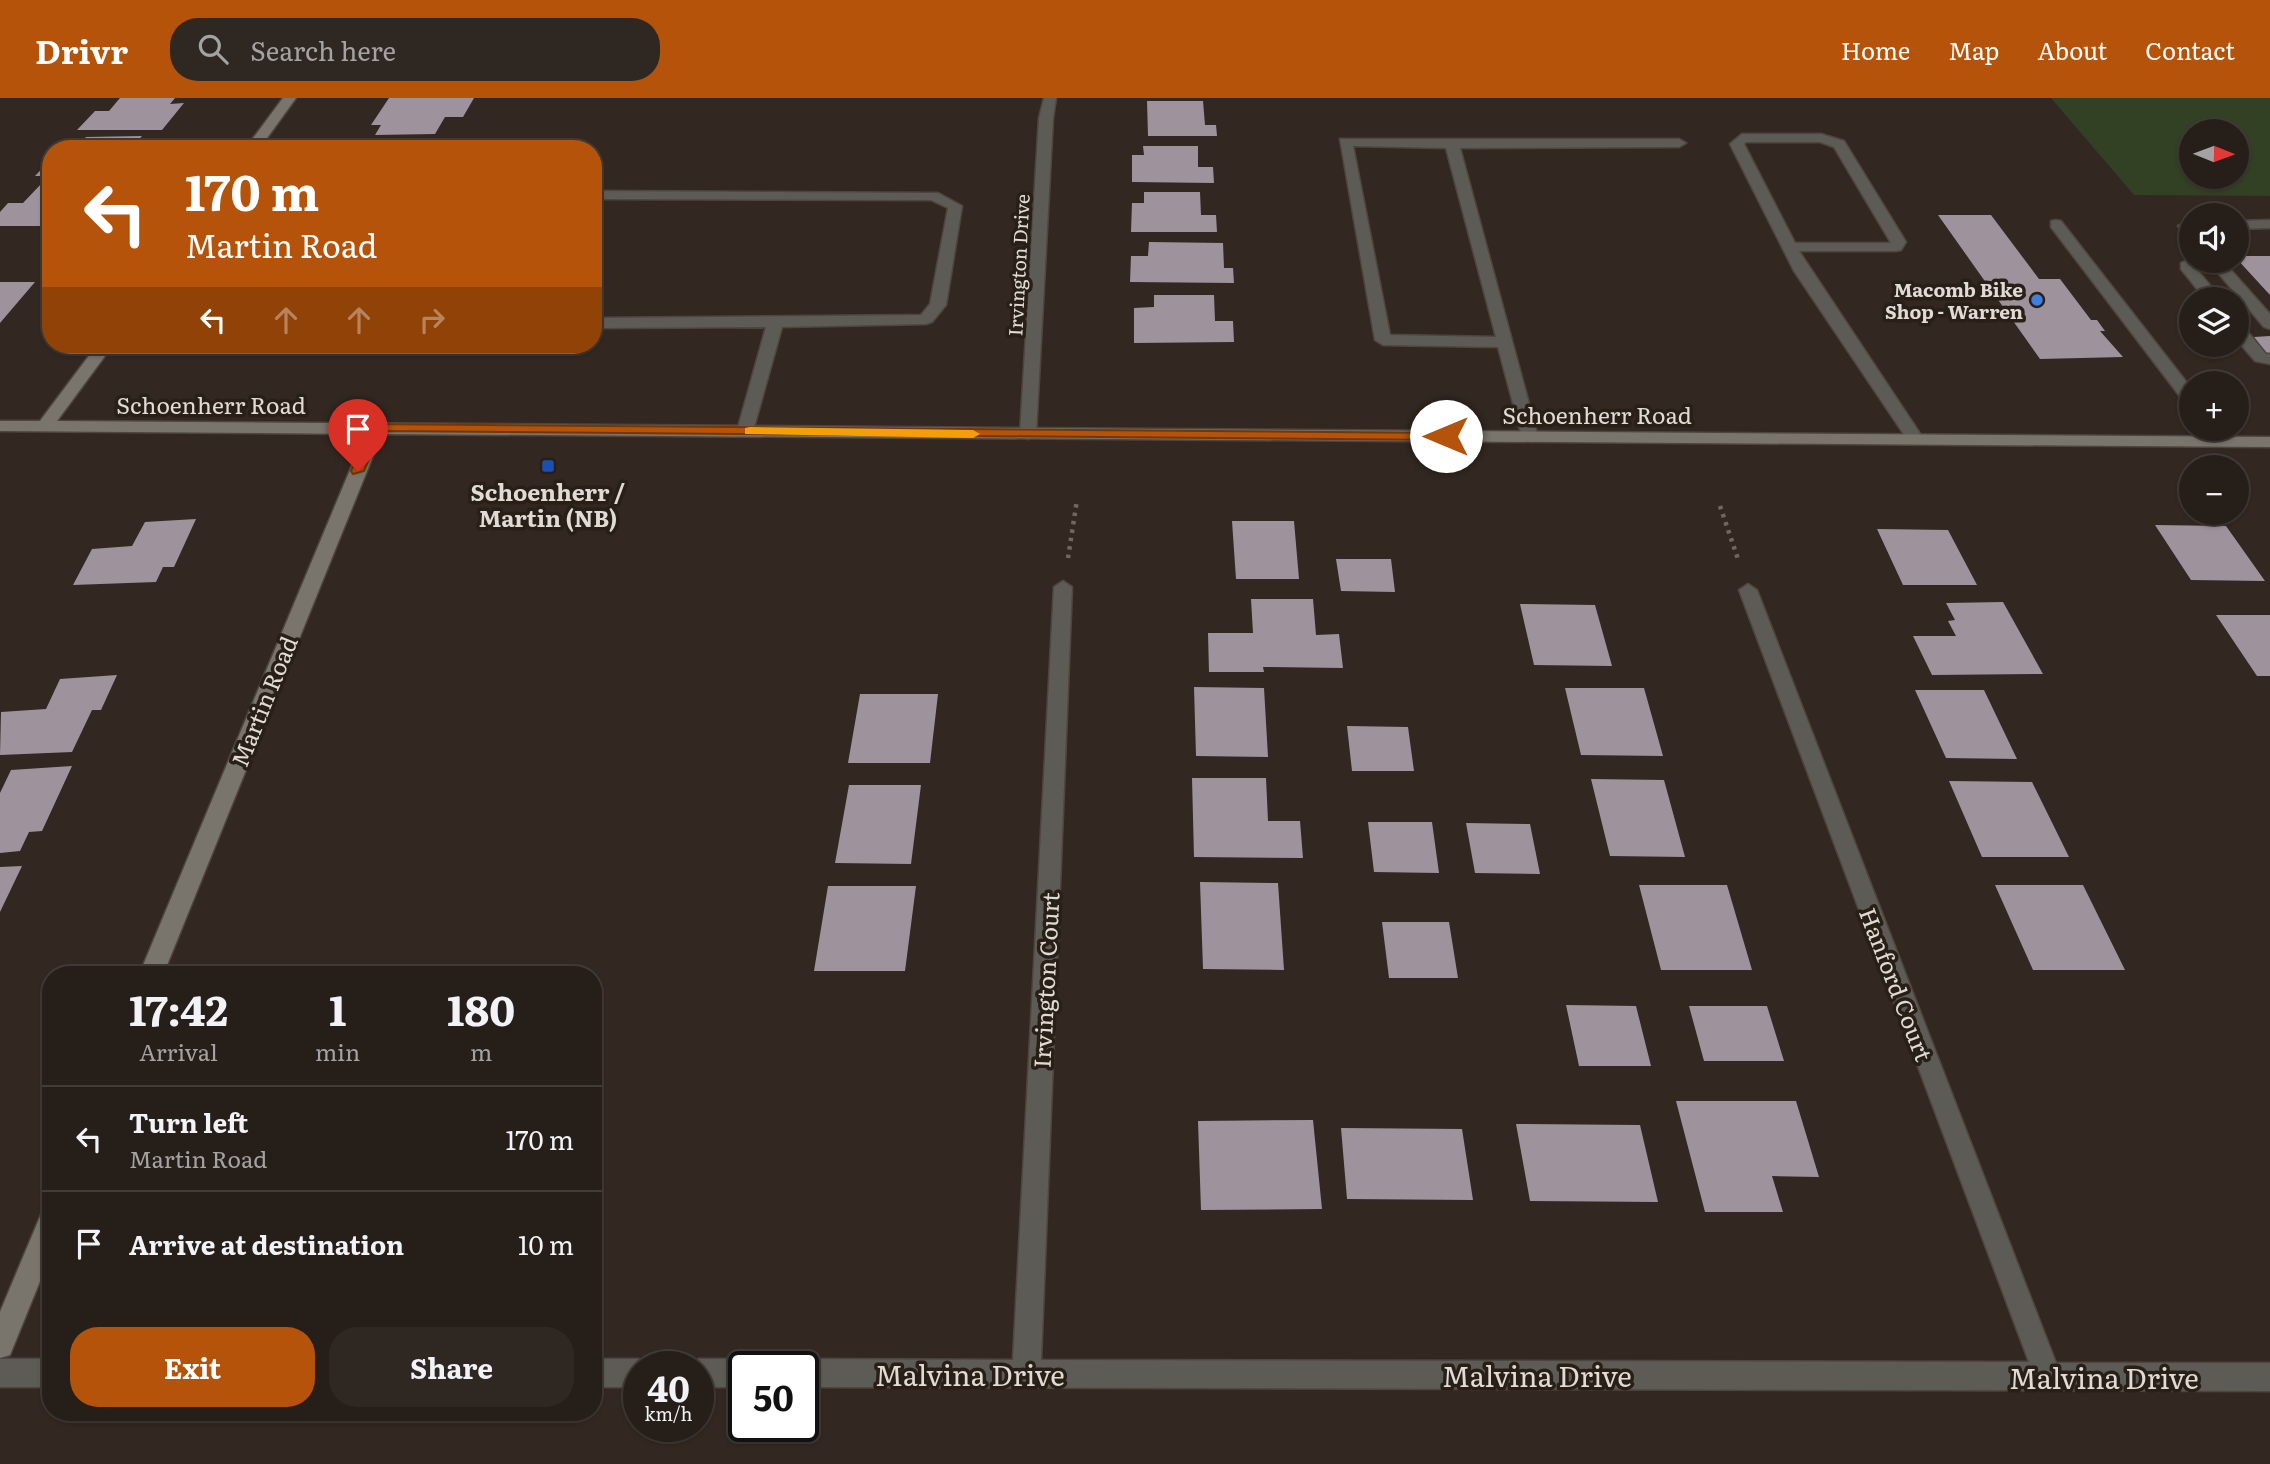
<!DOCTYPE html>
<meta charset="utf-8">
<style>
body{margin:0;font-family:Literata,serif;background:#2e2722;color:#f1f3f6;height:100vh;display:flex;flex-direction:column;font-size:26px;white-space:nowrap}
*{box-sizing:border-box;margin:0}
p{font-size:23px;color:#a4a2a2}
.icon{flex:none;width:38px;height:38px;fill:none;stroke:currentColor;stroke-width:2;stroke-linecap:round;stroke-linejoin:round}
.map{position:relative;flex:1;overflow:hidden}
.panel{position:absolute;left:42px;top:868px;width:560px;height:455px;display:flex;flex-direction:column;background:#261e19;border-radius:28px;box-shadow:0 2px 5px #0004,0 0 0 2px #423c38}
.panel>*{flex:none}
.banner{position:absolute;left:42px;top:42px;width:560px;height:214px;border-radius:28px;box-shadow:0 2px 5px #0004,0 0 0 2px #423c38;background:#b45309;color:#fff;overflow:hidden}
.needle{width:46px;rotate:91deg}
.fabs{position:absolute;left:2179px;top:21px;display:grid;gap:14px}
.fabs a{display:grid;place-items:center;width:70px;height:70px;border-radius:50%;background:#261e19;box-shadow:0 2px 5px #0004,0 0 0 2px #423c38;font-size:35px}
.speed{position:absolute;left:623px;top:1253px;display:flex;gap:14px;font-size:35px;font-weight:700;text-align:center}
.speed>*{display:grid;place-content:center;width:91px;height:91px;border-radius:50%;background:#261e19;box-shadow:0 2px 5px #0004,0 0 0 2px #423c38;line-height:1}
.speed small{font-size:18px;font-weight:400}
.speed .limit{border:4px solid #111;border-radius:10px;background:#fff;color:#111}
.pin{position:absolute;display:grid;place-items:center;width:60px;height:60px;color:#fff;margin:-72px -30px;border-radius:50% 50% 50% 0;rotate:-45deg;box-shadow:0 0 7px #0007}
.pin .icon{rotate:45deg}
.me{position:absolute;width:77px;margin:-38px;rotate:270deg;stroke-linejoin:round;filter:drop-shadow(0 0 5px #0008)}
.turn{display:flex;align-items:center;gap:24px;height:147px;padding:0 28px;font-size:32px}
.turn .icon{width:91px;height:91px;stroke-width:2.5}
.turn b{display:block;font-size:49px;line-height:60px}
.lanes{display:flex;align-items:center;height:66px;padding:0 28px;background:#0003;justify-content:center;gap:35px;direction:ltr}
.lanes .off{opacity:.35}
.eta{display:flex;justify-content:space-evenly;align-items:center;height:119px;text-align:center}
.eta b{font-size:42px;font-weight:700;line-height:49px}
.primary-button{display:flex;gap:14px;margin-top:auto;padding:14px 28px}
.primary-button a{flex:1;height:80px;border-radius:28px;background:#b45309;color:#fff;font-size:28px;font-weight:700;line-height:80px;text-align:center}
.primary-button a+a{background:#2e2722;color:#f1f3f6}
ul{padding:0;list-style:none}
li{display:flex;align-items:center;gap:21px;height:105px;padding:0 28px;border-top:2px solid #423c38}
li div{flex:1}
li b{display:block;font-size:26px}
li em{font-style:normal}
header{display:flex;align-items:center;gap:42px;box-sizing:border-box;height:98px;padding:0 35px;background:#b45309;color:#fff}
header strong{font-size:33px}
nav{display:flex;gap:38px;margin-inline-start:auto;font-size:24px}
.search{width:490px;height:63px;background:#2e2722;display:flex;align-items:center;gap:18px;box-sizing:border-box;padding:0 24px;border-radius:28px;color:#a4a2a2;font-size:26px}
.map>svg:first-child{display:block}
.green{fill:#324023;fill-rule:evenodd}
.building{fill:#9e939d}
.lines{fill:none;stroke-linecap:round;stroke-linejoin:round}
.lane-casing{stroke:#4e453e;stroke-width:3}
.street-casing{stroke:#4e453e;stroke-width:3}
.secondary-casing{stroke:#4e453e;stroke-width:3}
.path{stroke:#706761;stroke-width:4.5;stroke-dasharray:3.5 5;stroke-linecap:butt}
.lane{fill:#5d5b55;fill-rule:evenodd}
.street{fill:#5d5b55;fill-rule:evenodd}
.secondary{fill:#79756d;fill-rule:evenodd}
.route{fill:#b45309;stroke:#753606;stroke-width:2}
.slow{fill:#f59e0b}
.shop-dot{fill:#3f7fe0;stroke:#281f17;stroke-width:2.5}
.transit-dot{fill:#1a4fb4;stroke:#281f17;stroke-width:2.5}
.labels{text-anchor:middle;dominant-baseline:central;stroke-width:7;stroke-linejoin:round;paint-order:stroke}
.far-street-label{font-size:19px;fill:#e1dbd6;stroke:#281f17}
.far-poi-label{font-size:19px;font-weight:bold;fill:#e1dbd6;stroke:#281f17;text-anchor:end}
.street-label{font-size:23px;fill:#e1dbd6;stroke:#281f17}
.poi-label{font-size:23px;font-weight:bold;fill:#e1dbd6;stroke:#281f17}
.near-street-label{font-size:28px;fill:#e1dbd6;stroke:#281f17}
</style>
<header>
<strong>Drivr</strong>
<div class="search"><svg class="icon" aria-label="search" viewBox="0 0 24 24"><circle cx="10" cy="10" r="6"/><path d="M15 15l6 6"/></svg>Search here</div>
<nav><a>Home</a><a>Map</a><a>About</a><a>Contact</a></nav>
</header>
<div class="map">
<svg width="2270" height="1366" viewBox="0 0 2270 1366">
<rect width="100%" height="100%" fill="#322821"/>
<path class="green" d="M2051,0h219v98l-136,-1zM2191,33h45v46h-45z"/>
<path class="building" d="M120,0h55l-5,6 14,-1 -22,27h-85l18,-19h14z
M389,0h85l-11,19h-18l-10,17 -60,1 6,-10h-10z
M1147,3h56l2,24h11l1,11h-69z
M142,38l-11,13h-57l12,-12z
M364,42h89l-6,9h-88z
M1143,48h55v21h15l1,16 -82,-1v-27h12z
M51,61v17h-16z
M42,85h9v43h-51v-14l8,-9h15z
M1144,94h56l1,23h15l1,17h-86l1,-29h12z
M1938,117h53l48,64h21l31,41h6l8,11h-5l23,26 -83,2z
M1149,144l74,1 1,25h9l1,15 -104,-1 1,-26h17z
M2236,158h34v39l-34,-37z
M0,184h35l-35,41z
M1154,197h60l1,26h18l1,21 -100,1v-35l20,-1z
M2270,238v18h-3l-13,-17z
M196,421l-22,48h-11l-7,15 -83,3 19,-36 40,-3 13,-24z
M1232,423h62l5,58h-63z
M2155,427l71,1 39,55 -74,-1z
M1877,431l71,1 29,55h-74z
M1336,461h55l4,33 -54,-1z
M1251,501h62l3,36 23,-1 4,34 -80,-1 1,5h-55l-1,-39h45z
M2003,504l40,72 -111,1 -19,-39h43l-8,-15 7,-1 -9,-17z
M1520,506l75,1 17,61 -78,-1z
M2216,517h54v61h-13z
M117,577l-16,35h-9l-20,42 -72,3 1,-43 45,-3 14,-30z
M1194,589l70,1 4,69 -72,-1z
M1565,590h79l19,68 -82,-1z
M1915,592h69l33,69 -71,-1z
M860,596h78l-8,69h-82z
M1347,628l61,1 6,44h-62z
M72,668l-30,65 -13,1 -9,19 -20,2v-60l11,-23z
M1192,680h74l2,43h32l3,37 -109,-1z
M1591,681l73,1 21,77 -75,-1z
M1949,683l83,1 37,75h-87z
M849,687h72l-10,79 -76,-1z
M1368,724h64l7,51 -65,-1z
M1466,725l64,1 10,50 -65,-1z
M22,768l-22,46v-45z
M1200,784l78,1 6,87 -81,-1z
M1639,787h88l25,85h-91z
M1995,787h88l42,85h-92z
M828,788h88l-11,85h-91z
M1382,824h67l9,56h-69z
M1566,907l70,1 15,60h-72z
M1689,908h78l17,55h-80z
M1676,1003h120l23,76 -47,-1 11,36h-78z
M1313,1022l9,89 -121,1 -3,-89z
M1516,1026l124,1 18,77 -128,-1z
M1341,1030l121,1 11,71 -126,-1z"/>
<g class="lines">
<g class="lane-casing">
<path id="lane" d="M1821,36l23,7 62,101 -5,8 -5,1h-97l124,187 -2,4h-12l-115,-171 -64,-127 12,-10zM1746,44h74l14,5 57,96h-96l-51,-99z
M1340,41h339l7,4 -7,4 -219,1 78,289 -2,4 -6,1 -8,-5 -24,-90 -115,-2 -8,-5zM1353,48l93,2 50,189 -106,-2z
M593,93l345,2 24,13 -16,99 -14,17 -6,2 -144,3 -29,104 -2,4h-12l-2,-4 29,-104 -173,1v-10l328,-3 9,-11 18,-96 -17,-8 -338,-1z
M2056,122l5,1 130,167v16l-6,-1 -134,-176v-6z
M2270,122v8l-34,1v-8z
M2185,124h6v15l-13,-11z
M2191,160v3h13l-9,6 26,32h-16l-24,-30v-6z
M2208,163h15l47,53v15l-6,-2z
M2236,225l6,2 24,29h4v10l-15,-3 -19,-22z
M2206,331h17l10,13 -3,4h-12z"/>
</g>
<g class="street-casing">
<path id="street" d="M1044,0h12l-3,20 -17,316 -8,5 -8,-5 19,-316z
M1063,483l9,6 -31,773 988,2 -290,-772 9,-6 9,6 299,773h214v28l-1467,-4v-20h-11l11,-8 210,1 41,-773z
M0,1261h51v28h-51z
M593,1261h46l11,8h-11v20h-46z
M698,1261h46l11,8h-11v20h-46v-20h-11z"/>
</g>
<g class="secondary-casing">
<path id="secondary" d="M283,0h13l-37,51h-14z
M97,247h16l-56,76 2213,16v10l-1888,-13 -219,541h-24l226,-541 -365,-3v-10h40z
M51,1111v45l-41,101 -10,3v-46l42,-100z"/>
</g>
<path class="path" d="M1720,408l19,56
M1068,460l9,-58"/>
<use href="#lane" class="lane"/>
<use href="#street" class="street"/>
<use href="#secondary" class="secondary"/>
</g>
<path class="route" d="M371,326l1075,9 7,3 -7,4 -1065,-9 -17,40 -11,3 -2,-3z"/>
<path class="slow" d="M750,329l223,3 7,4 -7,4 -228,-4v-6z"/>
<circle class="shop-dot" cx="2037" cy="202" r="7"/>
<rect class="transit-dot" x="541" y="361" width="14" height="14" rx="3.5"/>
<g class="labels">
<g class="far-street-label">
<text transform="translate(1018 167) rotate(-87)">Irvington Drive</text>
</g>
<g class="far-poi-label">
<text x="2023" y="191">Macomb Bike<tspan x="2023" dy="22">Shop - Warren</tspan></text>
</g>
<g class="street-label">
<text x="211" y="306">Schoenherr Road</text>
<text x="1597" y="316">Schoenherr Road</text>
<text transform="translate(263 603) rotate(-68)">Martin Road</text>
<text transform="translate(1045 882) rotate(-87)">Irvington Court</text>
<text transform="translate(1897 886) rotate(69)">Hanford Court</text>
</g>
<g class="poi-label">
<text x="548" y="393">Schoenherr /<tspan x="548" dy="26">Martin (NB)</tspan></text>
</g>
<g class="near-street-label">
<text x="970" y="1276">Malvina Drive</text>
<text x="1537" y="1277">Malvina Drive</text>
<text x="2104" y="1279">Malvina Drive</text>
</g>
</g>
</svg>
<div class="fabs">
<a><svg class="needle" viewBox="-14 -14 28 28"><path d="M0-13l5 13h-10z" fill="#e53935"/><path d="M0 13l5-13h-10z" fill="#a4a2a2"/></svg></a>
<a><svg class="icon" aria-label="sound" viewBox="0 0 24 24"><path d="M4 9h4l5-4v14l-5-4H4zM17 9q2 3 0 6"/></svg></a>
<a><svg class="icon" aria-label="layers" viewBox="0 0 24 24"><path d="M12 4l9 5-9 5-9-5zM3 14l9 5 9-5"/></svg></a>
<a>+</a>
<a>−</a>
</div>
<div class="speed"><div>40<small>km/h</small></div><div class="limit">50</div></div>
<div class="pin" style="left:358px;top:373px;background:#d93025"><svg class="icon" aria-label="arrive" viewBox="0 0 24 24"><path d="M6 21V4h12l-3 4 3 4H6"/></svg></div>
<svg class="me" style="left:1446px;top:338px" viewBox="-20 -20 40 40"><circle r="19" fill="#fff"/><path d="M0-13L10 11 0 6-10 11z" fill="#b45309"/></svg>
<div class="banner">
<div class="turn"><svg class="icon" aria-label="left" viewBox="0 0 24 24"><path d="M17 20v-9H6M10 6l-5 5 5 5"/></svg><div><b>170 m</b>Martin Road</div></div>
<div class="lanes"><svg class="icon" aria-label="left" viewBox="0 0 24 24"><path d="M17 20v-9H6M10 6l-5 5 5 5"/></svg><svg class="icon off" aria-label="ahead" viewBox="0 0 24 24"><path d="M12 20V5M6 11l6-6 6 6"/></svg><svg class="icon off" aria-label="ahead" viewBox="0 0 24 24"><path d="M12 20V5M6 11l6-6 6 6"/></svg><svg class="icon off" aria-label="right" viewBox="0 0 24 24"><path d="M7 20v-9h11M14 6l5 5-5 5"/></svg></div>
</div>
<section class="panel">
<div class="eta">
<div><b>17:42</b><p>Arrival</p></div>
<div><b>1</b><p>min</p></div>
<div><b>180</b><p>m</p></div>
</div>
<ul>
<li><svg class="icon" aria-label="left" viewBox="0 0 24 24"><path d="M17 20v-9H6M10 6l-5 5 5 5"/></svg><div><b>Turn left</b><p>Martin Road</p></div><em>170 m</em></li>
<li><svg class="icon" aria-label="arrive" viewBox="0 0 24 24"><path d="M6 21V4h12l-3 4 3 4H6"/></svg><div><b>Arrive at destination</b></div><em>10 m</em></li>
</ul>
<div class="primary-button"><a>Exit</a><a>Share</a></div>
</section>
</div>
